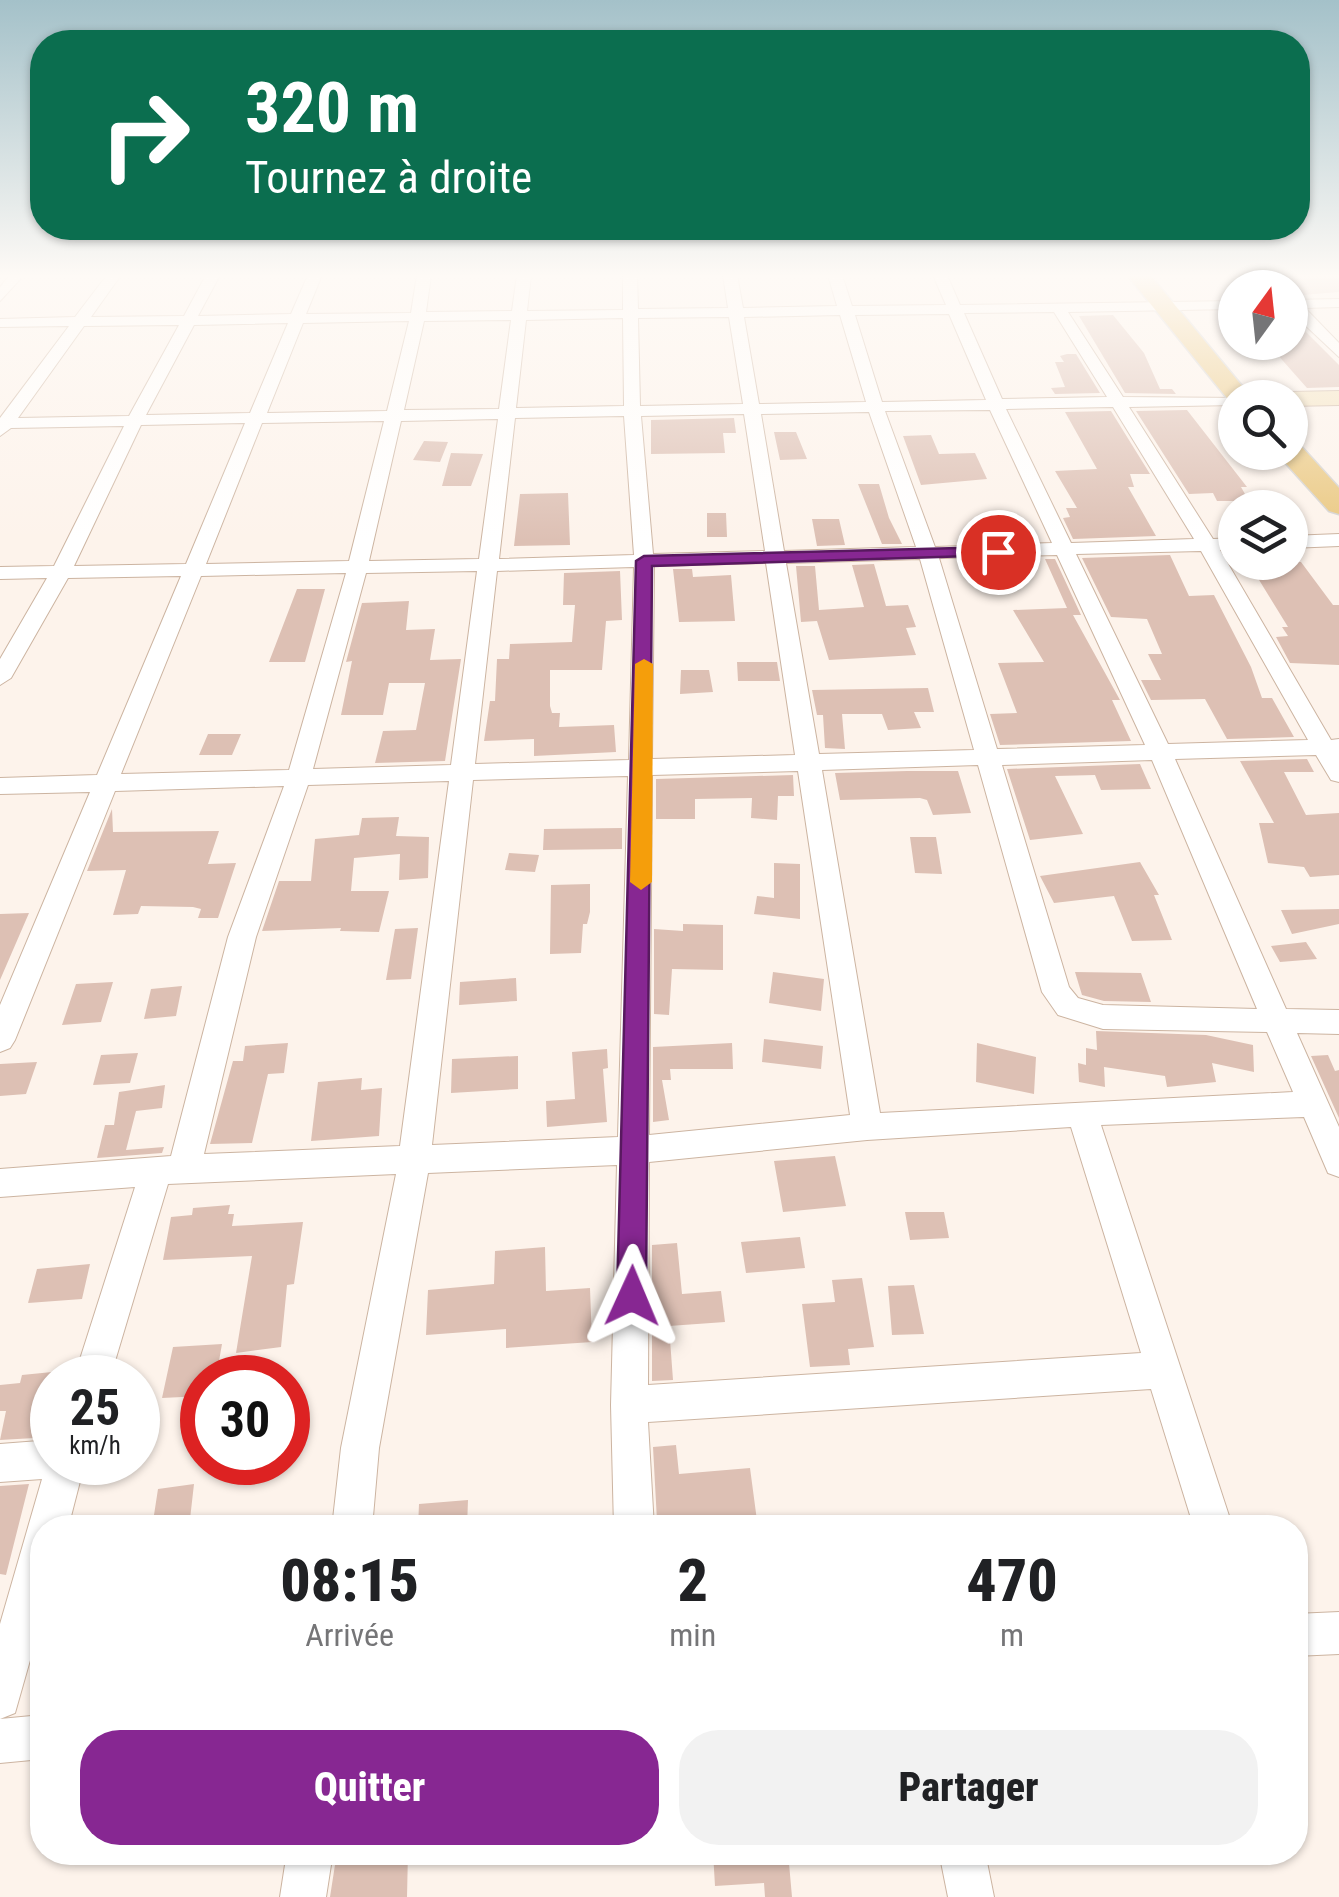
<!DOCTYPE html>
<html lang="fr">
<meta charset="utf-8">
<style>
body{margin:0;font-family:"Roboto Condensed",sans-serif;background:#f2f2f2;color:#202124;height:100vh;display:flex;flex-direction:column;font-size:38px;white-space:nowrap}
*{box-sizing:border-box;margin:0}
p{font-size:32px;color:#757577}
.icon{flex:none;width:55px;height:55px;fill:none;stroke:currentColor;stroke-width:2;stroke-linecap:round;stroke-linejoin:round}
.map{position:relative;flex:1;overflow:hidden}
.side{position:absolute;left:30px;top:1515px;width:1278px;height:350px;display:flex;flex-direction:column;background:#fff;border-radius:40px;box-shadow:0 2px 8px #0004}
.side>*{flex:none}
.hud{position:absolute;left:30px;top:30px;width:1280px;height:210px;border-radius:40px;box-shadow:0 2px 8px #0004;background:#0b6e4f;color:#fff;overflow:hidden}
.needle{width:65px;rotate:15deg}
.buttons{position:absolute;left:1218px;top:270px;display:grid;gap:20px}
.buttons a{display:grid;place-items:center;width:90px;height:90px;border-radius:50%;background:#fff;box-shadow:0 2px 8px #0004;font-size:50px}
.speed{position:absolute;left:30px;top:1355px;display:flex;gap:20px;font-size:50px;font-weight:700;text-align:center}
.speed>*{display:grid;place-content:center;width:130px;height:130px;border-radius:50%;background:#fff;box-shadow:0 2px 8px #0004;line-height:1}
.speed small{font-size:25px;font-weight:400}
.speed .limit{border:15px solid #d22;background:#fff;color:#111}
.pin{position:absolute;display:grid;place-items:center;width:85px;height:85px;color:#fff;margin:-42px;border:5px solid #fff;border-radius:50%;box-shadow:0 2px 10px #0007}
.me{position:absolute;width:110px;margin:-55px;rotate:1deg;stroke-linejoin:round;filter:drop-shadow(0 0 8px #0008)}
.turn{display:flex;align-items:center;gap:35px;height:210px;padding:0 50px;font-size:45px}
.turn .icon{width:130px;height:130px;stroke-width:2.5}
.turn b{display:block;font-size:70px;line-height:85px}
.eta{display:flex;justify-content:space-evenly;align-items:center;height:170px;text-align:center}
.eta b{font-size:60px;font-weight:800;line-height:70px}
.primary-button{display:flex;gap:20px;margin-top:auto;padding:20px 50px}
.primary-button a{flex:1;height:115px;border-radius:40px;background:#872792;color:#fff;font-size:40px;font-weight:800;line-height:115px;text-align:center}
.primary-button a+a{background:#f2f2f2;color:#202124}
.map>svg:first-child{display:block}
.building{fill:#ddc0b4}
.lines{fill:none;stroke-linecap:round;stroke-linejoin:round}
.street-casing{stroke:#ccb4a1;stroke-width:2}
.secondary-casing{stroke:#ccb4a1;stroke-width:2}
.primary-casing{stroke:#d5d3d1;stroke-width:3}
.street{fill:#fff;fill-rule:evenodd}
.secondary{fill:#f4e3c0;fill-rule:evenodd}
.primary{fill:#eac881;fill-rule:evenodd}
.route{fill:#872792;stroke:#58195f;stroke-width:2.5}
.slow{fill:#f59e0b}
</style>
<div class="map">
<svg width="1339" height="1897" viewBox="0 0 1339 1897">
<rect width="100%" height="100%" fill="#fdf3eb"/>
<path class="building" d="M1290,275h49v17l-49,4z
M1113,315l31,38 16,36h12l4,5 -51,-1 -46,-77z
M1290,316l49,49v22l-32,1 -39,-44h22z
M1067,354h9l24,39 -45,1 -4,-6 14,-1 -10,-25h9l-4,-6z
M1187,410l60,77h-6l8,14h-32l-4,-8 -24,1 -53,-83z
M1111,411l39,63h-20l4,13h-6l28,49 -83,3 -10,-21 7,-1 -4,-9h11l-22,-37 42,-2 -32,-57z
M734,418l2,15h-13l2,20 -74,1v-34z
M774,432h22l11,27 -27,1z
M931,435l8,19 36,-1 12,26 -66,6 -18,-49z
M424,441l24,1 -8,20 -27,-2z
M451,453l32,1 -12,32h-29z
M858,484h21l10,34 13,26h-20z
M568,493l2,52 -56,1 6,-52z
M707,513h19l1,24h-20z
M812,519h27l6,26 -28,1z
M1170,555l19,41 25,-1 37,72 11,31h10l22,39 -67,2 -22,-40 -54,1 -10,-20h20l-13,-26h14l-15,-35 -36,-2 -29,-59z
M1045,559h10l26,56h-8l47,85h-8l19,41 -131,4 -10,-31 27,-1 -19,-50 46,-1 -31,-52 54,-2z
M1248,562h53l32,43h6v60l-49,-2 -14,-26 12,-1 -6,-9h6z
M874,564l12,42 22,-1 8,22 -10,1 10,27 -87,5 -12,-39 -16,1 -5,-56h19l4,44 45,-3 -12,-42z
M673,569h19l1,8 38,-2 4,46 -56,1z
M620,571l2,49 -16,1 -4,49h-52v36l2,7h8l-1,14 55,-2 2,27 -82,4v-17l-50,2 6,-40h5l2,-42h12l1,-15 62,-2 3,-37h-12l1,-32z
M297,589h28l-20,73h-36z
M409,601l-3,29 29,-1 -5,31 31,-1 -16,102 -70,2 8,-32 33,-1 9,-47h-36l-6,32h-42l11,-54 -6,1 16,-59z
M737,662h40l3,19h-42z
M681,670h28l4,22 -33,2z
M928,688l6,24h-20l7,16 -33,2 -6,-16h-40l3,35 -20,-1 -2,-33h-6l-5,-25z
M208,734h33l-9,21h-33z
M1307,759l7,13h-30l22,43 33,-2v62l-29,2 -6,-10 -36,-4 -9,-40h15l-34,-62z
M1140,764l11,25 -50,1 -6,-15 -40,1 28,58 -53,6 -23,-71z
M907,771h51l13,42 -38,2 -6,-15 -7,-2 -80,2 -5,-27z
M793,775l1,21h-16l-1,24 -26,-2 1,-20 -57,1v20h-39v-40z
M112,809l1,23 106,-1 -11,33 28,-1 -18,55h-20l3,-9 -8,-2 -52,-1 -3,8 -25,1 13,-45 -39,1z
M399,817l-3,19 33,1 -1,41 -29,2 1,-26 -46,4 -3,33h38l-10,41 -39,-1 1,-3 -79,3 17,-50h32l4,-42 44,-4 3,-17z
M622,828v21l-79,1 1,-21z
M910,837h26l6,37 -27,-1z
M509,853l30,2 -4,17 -30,-2z
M1140,862l19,33h-5l18,45 -40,1 -18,-45 -60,7 -14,-27z
M774,863l26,1v55l-46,-5 3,-18 17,2z
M590,884v28l-3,12h-4l-2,29 -31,1 1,-69z
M1339,909v15l-47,10 -11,-24z
M29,913l-29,67v-66z
M683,924l40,1v45l-51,-1 -3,46 -15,-1v-85l29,2z
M418,928l-7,51 -25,1 9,-51z
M1306,942l11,17 -37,3 -9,-16z
M773,972l51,7 -3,32 -52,-8z
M1075,972l66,1 10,29 -47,-1 -22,-6z
M516,978l1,23 -58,4 1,-23z
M113,982l-12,40 -39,3 14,-41z
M182,986l-6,30 -32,3 7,-30z
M1096,1031l110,4 47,10 1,27 -42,-9 4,19 -49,5 -2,-11 -61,-9 1,20 -26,-5 -1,-19 8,2v-17l11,2z
M764,1039l59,7 -2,23 -59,-7z
M288,1043l-4,30 -16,1 -16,69 -42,1 23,-83h10l2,-15z
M732,1043l1,26h-63l1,11h-9l7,40 -16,2v-75z
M977,1043l59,14 -2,37 -58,-12z
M607,1049l1,19 -5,1 4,53 -60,5 -1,-26 29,-2 -3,-47z
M138,1053l-8,30 -37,2 8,-30z
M1328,1055l7,16 4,-1v48l-28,-62z
M518,1056v33l-67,4 1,-34z
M37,1062l-11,32 -26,2v-32z
M362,1078l-1,12 21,-2 -3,48 -68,5 7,-59z
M165,1085l-3,23 -26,3 -10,39 38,-3 -2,6 -65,5 8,-33h9l5,-33z
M835,1156l11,50 -63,6 -9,-51z
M230,1205l-2,9h6l-2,12 71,-4 -9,62 -7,1 -6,62 -45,6 16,-97 -89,4 8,-43 21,-2 1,-7z
M905,1212h39l5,26 -39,2z
M800,1237l5,31 -59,5 -5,-31z
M677,1243l5,51 39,-3 4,31 -56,4 4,54 -21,1v-136z
M545,1247l1,44 44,-3 2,54 -86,6v-19l-80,6 2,-45 66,-6 1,-33z
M90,1264l-8,35 -54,4 9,-34z
M862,1278l12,69 -26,2 2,16 -40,2 -8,-63 33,-2 -3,-22z
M914,1285l10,49 -32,1 -4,-49z
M222,1344l-6,34h-14v18l-40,2 11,-51z
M52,1372v65l-52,3 6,-29h-6v-26l20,-2 2,-8z
M676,1445l3,29 71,-6 8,60h-77l-1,-10 -23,3 -4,-74z
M29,1484l-23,91 -6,-1v-88z
M194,1484l-5,44h-37l6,-39z
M468,1500l-1,28h-49l1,-24z
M337,1852h71l-1,45h-77z
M713,1852h75l4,45h-27l-1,-14 -49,3z"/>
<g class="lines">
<g class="street-casing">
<path id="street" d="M10,275h14l-24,26v-14z
M107,275h14l-30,42 93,-1 22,-41h14l-22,41 93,-2 17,-39h14l-16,39 105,-1 6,-38h14l-5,37 86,-1 5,-36h14l-4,36 96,-1v-35h14l1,34 90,-1 -5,-33h14l6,33 94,-2 -9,-31h14l10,31 94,-1 -13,-30h14l13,30 275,-4v8l-167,3 55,85 118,1h-6v7l-106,2 84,132 22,-1v12h-15l111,190 8,-1v43l-8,-2 -15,-25 -141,4 111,250 53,1v24l-42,-1 42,94v50l-11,-4 -24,-56 -203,8 132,403h-39l-43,-139 -503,33 6,106h-40l-3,-123 6,-240 -189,8 -49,275 -7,80h-40l9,-80 55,-274 -228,10 -58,194h-36l61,-191 -135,10v-28l171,-13 57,-219 56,-151 -169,5 -100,249 -5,8 -10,4v-47l90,-213 -90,2v-16l97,-3 84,-199 -113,2 -57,100 -11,7v-26l47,-81 -47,1v-12l54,-1 70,-140 -113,2 -11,8v-18l69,-92 -69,1v-8l75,-2zM1054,312l53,85 -105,2 -38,-86zM949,314l37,86 -104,2 -27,-87zM840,315l26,87 -107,2 -15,-87zM729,317l14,87 -103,2 -2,-88zM623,318l1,88 -108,2 10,-88zM511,320l-12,89 -95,1 20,-89zM409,321l-22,90 -120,2 36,-90zM288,323l-38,90 -104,2 48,-90zM179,325l-50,91 -111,2 66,-92zM1113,407l81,132 -123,4 -65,-134zM990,410l62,133 -117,4 -50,-136zM869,412l47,135 -132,4 -23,-137zM744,414l21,137 -112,3 -12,-138zM624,416l10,139 -135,4 16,-141zM498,419l-19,140 -110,2 32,-140zM384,421l-35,140 -143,3 56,-141zM245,423l-59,141 -112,2 67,-141zM1201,551l107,189 -140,4 -92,-190zM1057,555l88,190 -148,4 -58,-191zM920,559l54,191 -155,4 -33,-191zM766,563l29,192 -143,4 2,-193zM634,567l-5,193 -154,4 22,-193zM477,571l-26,194 -138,4 53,-196zM346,573l-57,197 -168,4 80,-198zM1152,760l105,249 -154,-4 -25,-7 -9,-11 -67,-222zM978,765l64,227 16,23 45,14 164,3 26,60 -413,21 -58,-343zM798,771l52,344 -201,20 3,-360zM628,776l-10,361 -186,8 41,-365zM449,781l-49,365 -196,8 52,-217 52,-152zM1071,1127l70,226 -493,32 1,-223 218,-22z
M1248,275h15l12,13h-15z
M1339,299v8l-34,1 34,35v14l-49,-46v-11z
M1339,534v12l-49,2v-12z
M52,1440v22h33l-17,66h-26v90l-27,95 -15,6 42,-4v44l-42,4v-139l42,-145 -42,3v-38z
M1339,1612v42l-44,2v-42z
M287,1852h46l-7,45h-46z
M939,1852h46l9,45h-46z"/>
</g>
<g class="secondary-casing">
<path id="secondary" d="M1339,391v14l-49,1v-8h-10l10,-6z"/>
</g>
<g class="primary-casing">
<path id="primary" d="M1127,275h23l102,123h-17v6l-4,-1z
M1290,443l10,2 39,43v26l-10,-3 -49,-54 -2,-5h12z"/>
</g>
<use href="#street" class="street"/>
<use href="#secondary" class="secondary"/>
<use href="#primary" class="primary"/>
</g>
<linearGradient id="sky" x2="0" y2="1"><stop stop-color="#a4c1c9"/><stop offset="0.51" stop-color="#fefaf6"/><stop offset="1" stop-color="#fefaf6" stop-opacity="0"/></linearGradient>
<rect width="1339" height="541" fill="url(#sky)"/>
<path class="route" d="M998,547l8,5 -3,3 -351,11 -6,730 -4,9 -10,4 -10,-4 -5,-9 19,-735 8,-5z"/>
<path class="slow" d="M644,659l9,5 -1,218 -11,8 -11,-8 5,-218z"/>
</svg>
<div class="buttons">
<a><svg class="needle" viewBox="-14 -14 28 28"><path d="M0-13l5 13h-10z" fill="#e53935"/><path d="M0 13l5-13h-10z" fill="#757577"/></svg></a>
<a><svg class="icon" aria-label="search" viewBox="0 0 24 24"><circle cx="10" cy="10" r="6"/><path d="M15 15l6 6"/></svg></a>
<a><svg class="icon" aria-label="layers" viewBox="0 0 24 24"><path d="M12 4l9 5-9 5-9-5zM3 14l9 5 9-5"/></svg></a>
</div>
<div class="speed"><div>25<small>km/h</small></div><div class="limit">30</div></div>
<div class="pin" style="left:998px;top:552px;background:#d93025"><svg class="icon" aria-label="arrive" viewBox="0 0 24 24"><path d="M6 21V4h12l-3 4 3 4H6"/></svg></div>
<svg class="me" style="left:632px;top:1296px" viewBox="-20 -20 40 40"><path d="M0-17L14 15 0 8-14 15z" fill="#872792" stroke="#fff" stroke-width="4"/></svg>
<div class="hud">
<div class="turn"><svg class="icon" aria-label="right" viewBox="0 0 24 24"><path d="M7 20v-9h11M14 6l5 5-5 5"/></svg><div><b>320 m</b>Tournez à droite</div></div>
</div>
<section class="side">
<div class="eta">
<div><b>08:15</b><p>Arrivée</p></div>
<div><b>2</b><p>min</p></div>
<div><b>470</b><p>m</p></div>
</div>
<div class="primary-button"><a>Quitter</a><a>Partager</a></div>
</section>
</div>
